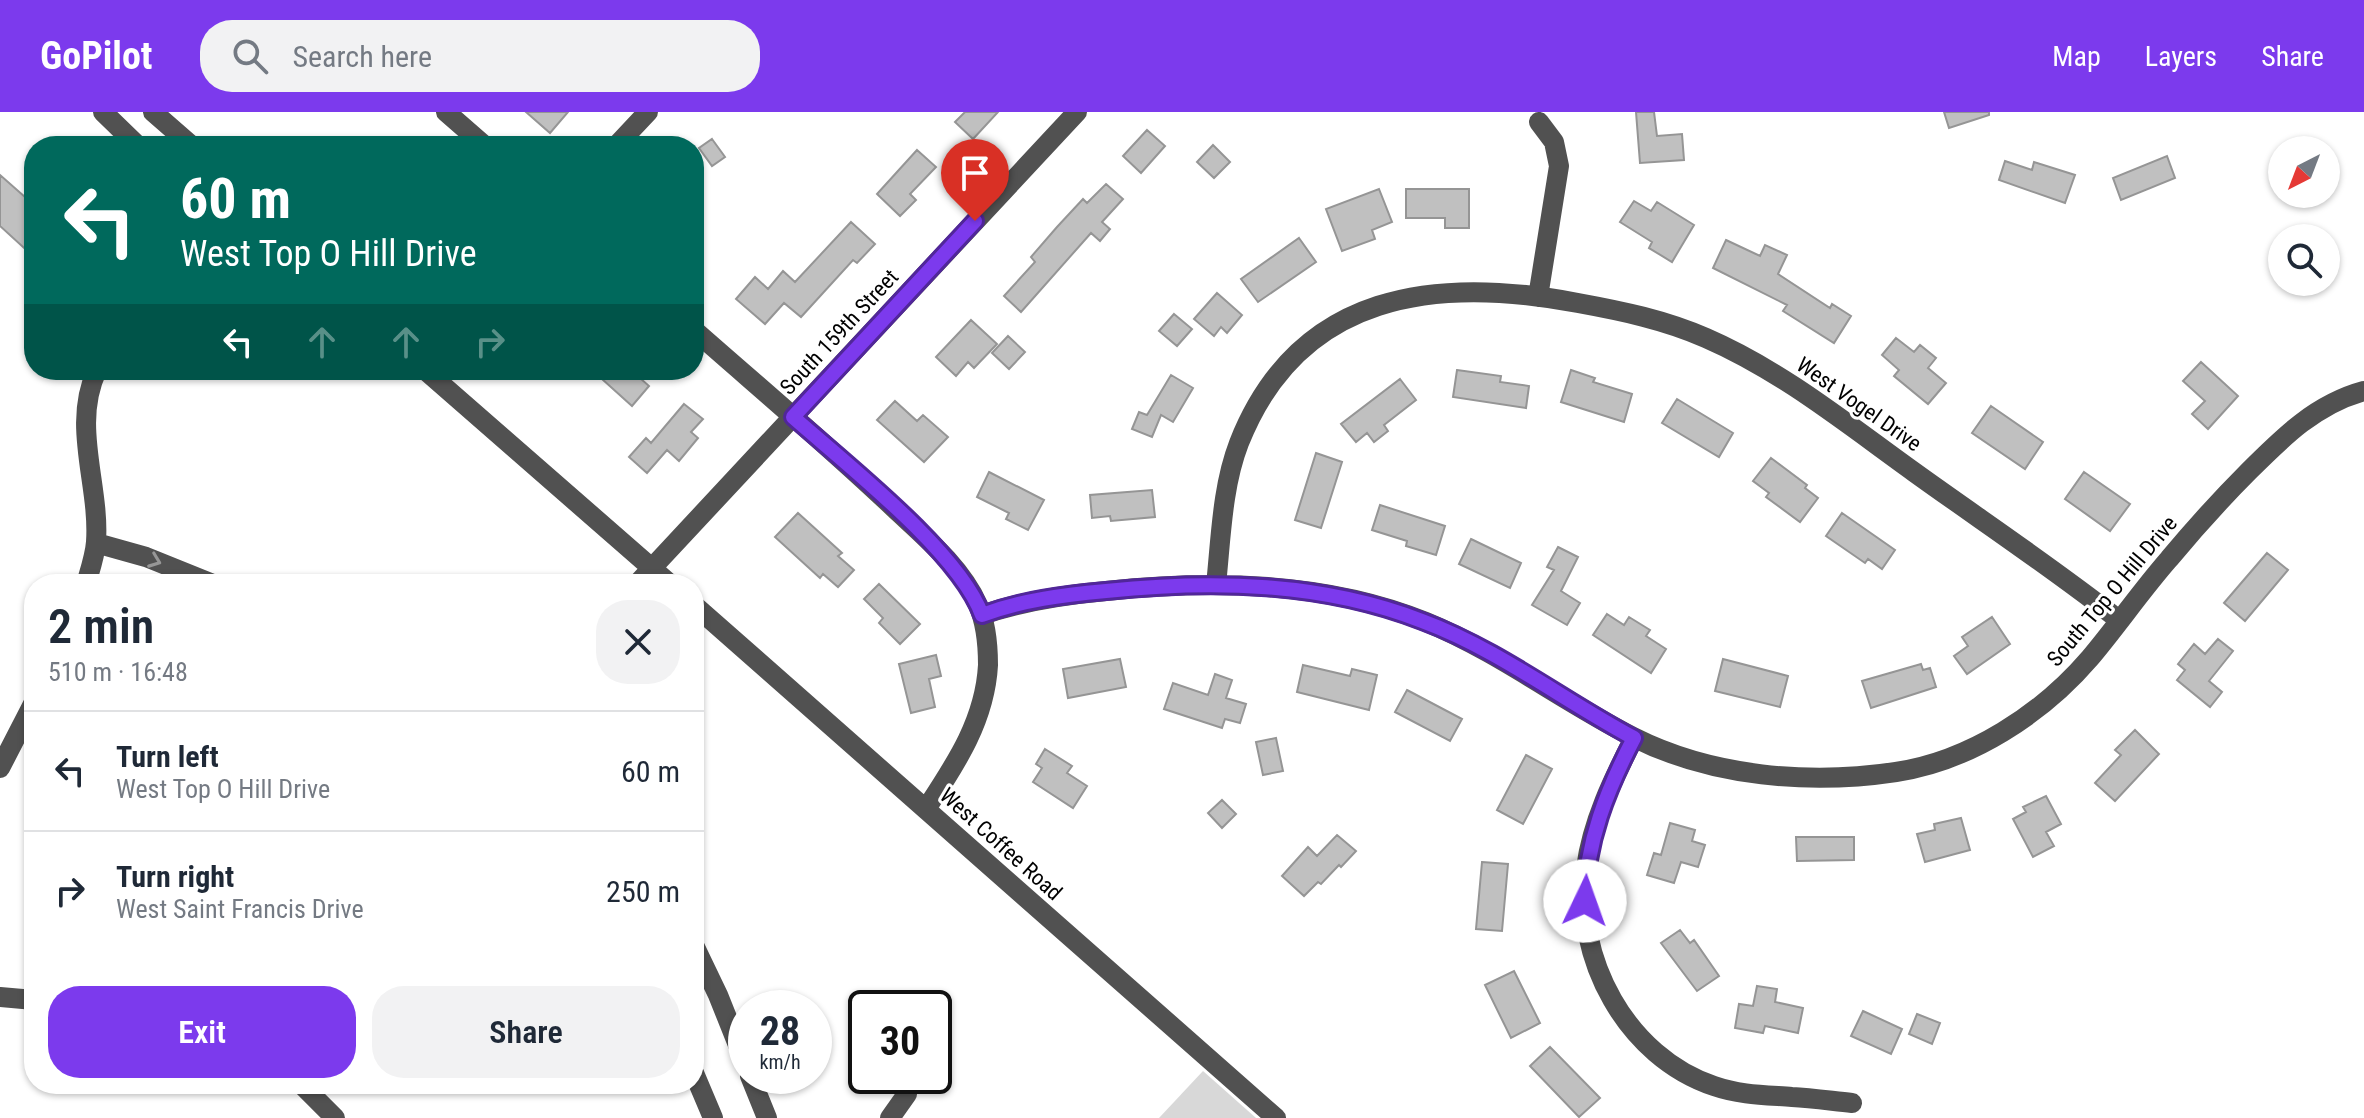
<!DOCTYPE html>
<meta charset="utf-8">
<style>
body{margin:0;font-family:"Roboto Condensed",sans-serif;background:#f2f2f3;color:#1f2937;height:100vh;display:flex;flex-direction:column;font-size:30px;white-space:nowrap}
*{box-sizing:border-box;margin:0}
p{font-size:26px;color:#747a83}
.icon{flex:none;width:44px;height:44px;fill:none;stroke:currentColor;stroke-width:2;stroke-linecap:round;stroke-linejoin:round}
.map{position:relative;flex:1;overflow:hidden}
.sheet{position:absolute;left:24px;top:462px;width:680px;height:520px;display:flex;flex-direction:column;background:#fff;border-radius:32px;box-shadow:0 2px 6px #0004}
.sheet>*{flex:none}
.top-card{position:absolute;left:24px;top:24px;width:680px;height:244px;border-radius:32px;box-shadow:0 2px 6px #0004;background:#00695c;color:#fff;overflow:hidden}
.needle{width:52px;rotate:222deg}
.controls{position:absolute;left:2268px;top:24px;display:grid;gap:16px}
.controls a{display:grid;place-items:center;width:72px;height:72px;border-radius:50%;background:#fff;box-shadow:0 2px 6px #0004;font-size:40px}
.speed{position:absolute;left:728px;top:878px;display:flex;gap:16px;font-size:40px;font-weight:700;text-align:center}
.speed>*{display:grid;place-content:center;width:104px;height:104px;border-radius:50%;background:#fff;box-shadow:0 2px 6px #0004;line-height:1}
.speed small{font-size:20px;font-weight:400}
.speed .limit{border:4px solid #111;border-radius:12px;background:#fff;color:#111}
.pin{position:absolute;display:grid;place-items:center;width:68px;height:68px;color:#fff;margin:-82px -34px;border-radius:50% 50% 50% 0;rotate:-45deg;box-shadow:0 0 8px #0007}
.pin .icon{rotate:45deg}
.me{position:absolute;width:88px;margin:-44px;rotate:3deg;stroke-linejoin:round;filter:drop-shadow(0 0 6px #0008)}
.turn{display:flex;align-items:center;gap:28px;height:168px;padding:0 24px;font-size:36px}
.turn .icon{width:104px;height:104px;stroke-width:2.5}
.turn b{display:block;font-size:56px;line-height:68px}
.lanes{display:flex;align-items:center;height:76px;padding:0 24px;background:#0003;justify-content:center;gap:40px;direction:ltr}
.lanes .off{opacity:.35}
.round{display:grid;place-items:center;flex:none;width:84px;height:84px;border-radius:32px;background:#f2f2f3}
.head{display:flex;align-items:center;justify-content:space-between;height:136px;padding:0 24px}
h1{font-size:48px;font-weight:600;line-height:60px}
.primary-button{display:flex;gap:16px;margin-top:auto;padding:16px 24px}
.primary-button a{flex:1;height:92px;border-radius:32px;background:#7c3aed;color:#fff;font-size:32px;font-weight:600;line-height:92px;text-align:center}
.primary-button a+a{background:#f2f2f3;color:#1f2937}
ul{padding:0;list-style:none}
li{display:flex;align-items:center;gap:24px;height:120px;padding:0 24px;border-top:2px solid #e0e1e3}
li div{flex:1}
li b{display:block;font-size:30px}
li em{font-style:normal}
header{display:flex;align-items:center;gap:48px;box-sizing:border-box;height:112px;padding:0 40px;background:#7c3aed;color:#fff}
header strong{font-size:38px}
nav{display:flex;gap:44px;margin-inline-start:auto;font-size:28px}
.search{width:560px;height:72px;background:#f2f2f3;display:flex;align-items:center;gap:20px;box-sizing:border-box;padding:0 28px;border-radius:32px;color:#747a83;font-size:30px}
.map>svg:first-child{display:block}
.green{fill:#d8d8d8}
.building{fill:#c0c0c0;stroke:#959595;stroke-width:2}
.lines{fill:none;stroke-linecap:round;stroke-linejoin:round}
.minor{stroke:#515151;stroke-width:20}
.oneway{stroke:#979797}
.route-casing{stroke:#51269a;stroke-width:20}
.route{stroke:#7c3aed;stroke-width:14}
.labels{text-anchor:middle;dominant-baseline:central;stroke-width:6;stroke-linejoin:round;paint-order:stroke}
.street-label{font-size:22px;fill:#000;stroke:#fff}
</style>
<header>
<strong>GoPilot</strong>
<div class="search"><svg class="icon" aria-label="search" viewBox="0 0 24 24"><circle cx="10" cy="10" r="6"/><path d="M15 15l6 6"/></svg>Search here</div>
<nav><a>Map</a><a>Layers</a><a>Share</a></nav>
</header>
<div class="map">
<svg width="2364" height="1006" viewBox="0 0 2364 1006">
<rect width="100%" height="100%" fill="#fff"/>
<path class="green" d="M1203,959l53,47h-97z"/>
<path class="building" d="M526,0h42l-18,21z
M965,0h33l-25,27 -18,-17z
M1636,0h18l3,24 25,-2 2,26 -44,3z
M1944,0h45v3l-40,13z
M1147,18l18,16 -24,27 -18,-17z
M712,27l13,18 -13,9 -13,-18z
M1213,33l17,17 -16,16 -17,-16z
M917,38l19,17 -26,27 6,6 -16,16 -23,-22z
M2167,44l8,22 -54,22 -8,-22z
M2005,49l27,9 2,-8 41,13 -10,28 -66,-23z
M0,63l34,30v52l-34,-31z
M1106,72l17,15 -21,23 8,7 -10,12 -9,-8 -70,79 -17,-16 31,-34 -4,-5 26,-30 26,-28 4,4z
M1379,77l13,33 -20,8 3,9 -33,12 -16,-42z
M1406,77h63v39h-24v-10h-39z
M1634,89l17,10 6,-9 37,23 -22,37 -23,-14 3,-6 -32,-20z
M851,110l24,22 -18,19 -4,-3 -52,57 -17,-14 -19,21 -29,-25 19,-22 13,12 15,-18 12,11z
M1299,126l17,24 -58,40 -17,-23z
M1726,128l34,16 5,-11 22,10 -9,19 52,34 2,-4 19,12 -17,27 -51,-32 4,-6 -74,-37z
M1217,181l25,22 -15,18 -6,-6 -7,9 -20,-17z
M1174,202l18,15 -15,17 -18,-15z
M971,208l26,24 -23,24 -6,-6 -12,14 -20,-19z
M1008,224l17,16 -16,17 -17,-16z
M1896,226l18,14 6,-7 16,13 -8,10 18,15 -18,21 -34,-28 5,-6 -17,-15z
M2201,250l37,34 -30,33 -16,-15 13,-13 -22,-20z
M592,258h39l18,16 -17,20z
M1457,258l44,6 -1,6 29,4 -3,22 -73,-11z
M1571,258l24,8 -2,4 39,12 -8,28 -63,-20z
M1171,263l22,13 -20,34 -12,-7 -9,22 -20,-8 7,-17 8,3z
M1400,267l16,21 -32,25 4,6 -14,11 -7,-9 -11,9 -15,-18z
M1677,287l56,34 -14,24 -57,-34z
M895,289l22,20 6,-6 25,22 -24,25 -47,-42z
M684,292l19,15 -12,13 7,6 -19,23 -12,-11 -20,23 -18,-16 17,-19 5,5z
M1991,294l52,36 -18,27 -53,-36z
M1316,341l26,9 -21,66 -26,-8z
M1771,346l36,27 -2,3 13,10 -18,24 -34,-25 3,-4 -16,-12z
M989,360l55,28 -16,30 -22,-11 3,-6 -32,-16z
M2084,360l46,32 -20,27 -45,-32z
M1152,378l3,27 -44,4 -1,-5 -18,2 -2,-23z
M1380,393l65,21 -9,29 -30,-9 1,-5 -35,-11z
M798,401l44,40 -4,3 16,14 -16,17 -15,-13 -3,4 -45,-41z
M1842,401l53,37 -13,19 -14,-10 -3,4 -39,-27z
M1471,427l50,24 -11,25 -51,-24z
M1558,435l20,10 -17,34 19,12 -13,22 -35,-20 22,-35 -7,-3z
M2267,441l21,17 -43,51 -21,-18z
M879,472l41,40 -20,20 -21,-21 4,-5 -19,-19z
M1607,502l17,11 5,-8 21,13 -4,6 20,13 -15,24 -58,-38z
M1992,505l18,27 -43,30 -13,-18 14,-10 -6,-9z
M2218,527l15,12 -24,30 13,11 -12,15 -33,-27 8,-10 -7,-6 16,-20 11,10z
M936,543l5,21 -12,3 6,28 -24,6 -12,-49z
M1120,547l6,28 -58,11 -5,-29z
M1723,547l65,17 -8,31 -65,-16z
M1921,552l2,6 7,-2 6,19 -65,21 -9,-27z
M1303,553l47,11 2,-7 25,6 -8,35 -72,-18z
M1215,562l17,6 -6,18 20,6 -6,19 -15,-4 -3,9 -58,-19 9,-26 35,12z
M1407,578l55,29 -12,22 -55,-29z
M2135,618l24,24 -44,47 -20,-18 26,-28 -6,-5z
M1276,626l7,33 -20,4 -7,-33z
M1045,637l27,17 -5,7 20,13 -14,22 -40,-26 9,-14 -6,-4z
M1526,643l26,14 -29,55 -26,-14z
M2046,684l15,28 -15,8 8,14 -21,11 -20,-38 13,-7 -3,-5z
M1222,688l14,14 -14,14 -14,-15z
M1961,706l9,32 -45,12 -8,-28 18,-4 -1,-6z
M1670,711l25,7 -3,11 13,4 -7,22 -17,-5 -7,21 -27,-8 7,-22 7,2z
M1337,723l19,16 -15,16 -2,-2 -18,19 -3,-2 -14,14 -22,-20 26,-29 9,9z
M1796,725h58v23l-57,1z
M1482,750l26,2 -6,67 -26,-2z
M1680,818l10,13 4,-3 25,36 -22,15 -36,-48z
M1514,859l26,52 -29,15 -26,-53z
M1757,874l20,3 -2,13 28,6 -5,25 -33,-7 -2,7 -28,-5 4,-24 14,2z
M1863,899l39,18 -11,25 -40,-18z
M1917,902l23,9 -8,21 -23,-10z
M1550,935l50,51 -21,19 -49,-51z"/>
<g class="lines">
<path class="minor" d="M103,0l35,34
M153,0l39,34
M446,0l39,34
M616,34l32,-34
M1538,185l21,-131 -5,-24 -15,-20
M694,218c67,59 136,117 201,179 30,28 66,58 83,96 8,18 10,41 10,60 -3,56 -33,100 -62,144
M425,258l245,214
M96,431l50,14 67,27
M86,472c4,-14 9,-28 10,-42 4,-58 -25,-116 1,-172
M637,472l440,-472
M1216,473c5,-47 6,-98 23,-142 60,-152 198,-167 339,-140 44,8 87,17 128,35 76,33 141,86 208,134 68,49 139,96 205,148
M694,493l582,513
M982,503c40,-14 81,-20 124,-24 105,-11 219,-10 320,31 73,30 136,79 207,115 79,40 177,48 263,35 74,-11 146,-58 194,-114 27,-32 51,-67 79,-99 25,-30 52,-60 80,-88 34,-34 67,-67 115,-80
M1634,626c-21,41 -42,84 -48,130 -13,90 41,189 128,218 26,9 51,9 78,11 20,1 40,4 60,6
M0,656l34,-66
M694,833l24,50 28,70
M0,885l34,3
M694,961l19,45
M750,964l17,42
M301,972l34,34
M890,1006l17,-24"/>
</g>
<defs><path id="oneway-chevron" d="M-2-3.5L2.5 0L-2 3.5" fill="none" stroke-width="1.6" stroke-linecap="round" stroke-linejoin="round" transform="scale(2)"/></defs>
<use class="oneway" href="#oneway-chevron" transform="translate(155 449) rotate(21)"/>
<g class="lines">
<g class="route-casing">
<path id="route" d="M975,109l-182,196c52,46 166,135 189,198 40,-15 81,-20 124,-24 106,-11 216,-9 316,30 76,28 141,79 212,117 -27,52 -48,104 -49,163"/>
</g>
<use href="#route" class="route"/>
</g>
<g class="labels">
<g class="street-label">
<text transform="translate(839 220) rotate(-47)">South 159th Street</text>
<text transform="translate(1859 292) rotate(35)">West Vogel Drive</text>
<text transform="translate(2112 479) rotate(-50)">South Top O Hill Drive</text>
<text transform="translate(1001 732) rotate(42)">West Coffee Road</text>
</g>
</g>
</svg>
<div class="controls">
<a><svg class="needle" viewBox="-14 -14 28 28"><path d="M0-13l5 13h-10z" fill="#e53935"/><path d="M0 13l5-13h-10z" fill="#747a83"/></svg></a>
<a><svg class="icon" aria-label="search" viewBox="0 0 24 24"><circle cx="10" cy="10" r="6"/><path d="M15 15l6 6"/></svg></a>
</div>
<div class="speed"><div>28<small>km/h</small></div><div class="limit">30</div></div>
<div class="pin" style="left:975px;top:109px;background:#d93025"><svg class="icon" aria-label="arrive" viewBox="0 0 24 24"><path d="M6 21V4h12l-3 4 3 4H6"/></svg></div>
<svg class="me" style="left:1585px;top:789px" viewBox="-20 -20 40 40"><circle r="19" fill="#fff"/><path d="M0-13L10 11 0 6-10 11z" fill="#7c3aed"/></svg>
<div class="top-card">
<div class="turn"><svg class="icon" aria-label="left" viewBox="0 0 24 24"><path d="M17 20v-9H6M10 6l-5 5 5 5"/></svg><div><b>60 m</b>West Top O Hill Drive</div></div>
<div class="lanes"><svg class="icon" aria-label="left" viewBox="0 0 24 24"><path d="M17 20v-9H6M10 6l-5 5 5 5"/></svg><svg class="icon off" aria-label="ahead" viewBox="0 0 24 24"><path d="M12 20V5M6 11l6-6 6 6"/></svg><svg class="icon off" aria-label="ahead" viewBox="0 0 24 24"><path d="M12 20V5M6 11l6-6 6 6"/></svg><svg class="icon off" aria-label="right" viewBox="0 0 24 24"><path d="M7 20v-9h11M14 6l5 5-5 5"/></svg></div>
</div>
<section class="sheet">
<div class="head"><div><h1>2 min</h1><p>510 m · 16:48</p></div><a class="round"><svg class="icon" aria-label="close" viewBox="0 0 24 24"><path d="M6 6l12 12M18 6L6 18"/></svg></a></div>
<ul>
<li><svg class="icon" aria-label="left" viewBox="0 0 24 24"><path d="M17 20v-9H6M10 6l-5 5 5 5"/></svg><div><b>Turn left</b><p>West Top O Hill Drive</p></div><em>60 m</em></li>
<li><svg class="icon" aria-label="right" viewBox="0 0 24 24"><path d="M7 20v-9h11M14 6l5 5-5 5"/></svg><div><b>Turn right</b><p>West Saint Francis Drive</p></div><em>250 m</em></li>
</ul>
<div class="primary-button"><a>Exit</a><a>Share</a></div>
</section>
</div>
